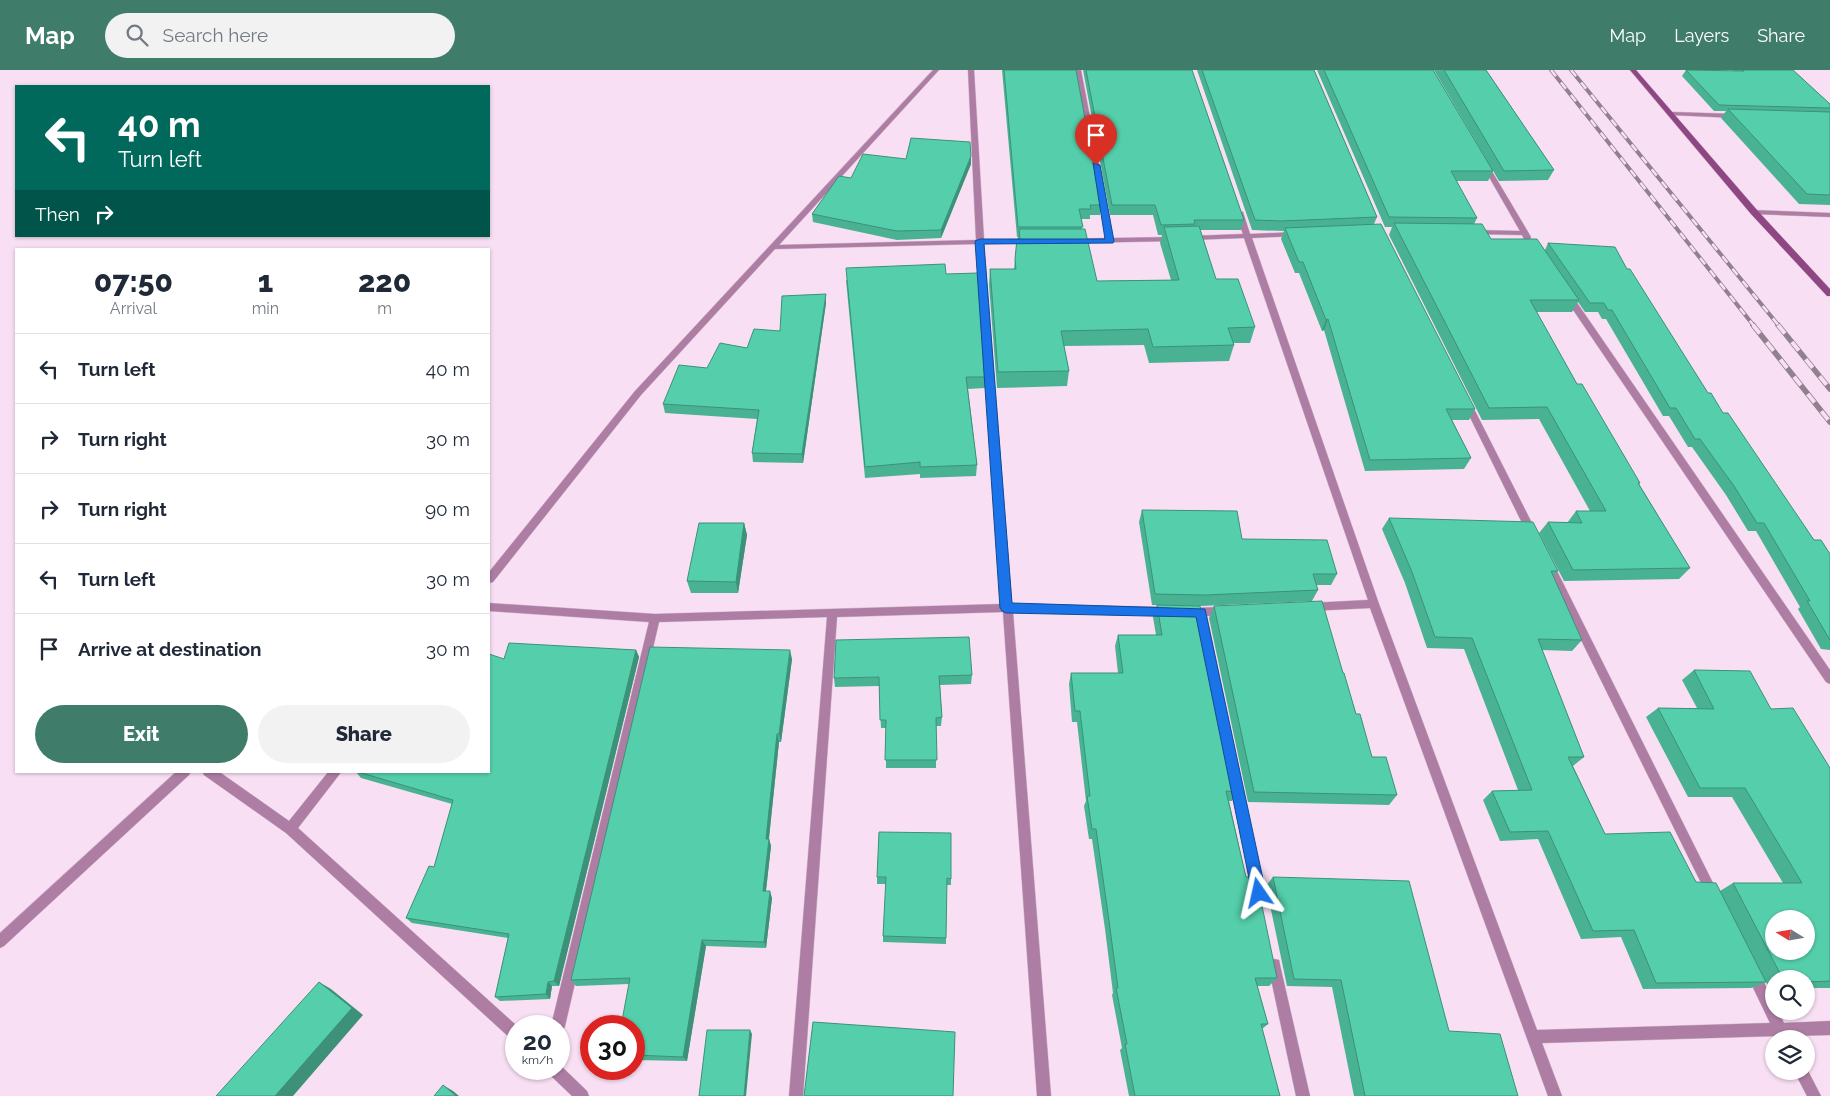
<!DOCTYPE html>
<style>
body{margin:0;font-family:Raleway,sans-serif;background:#f2f2f3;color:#1f2937;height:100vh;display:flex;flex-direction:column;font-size:19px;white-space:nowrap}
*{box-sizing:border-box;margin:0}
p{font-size:16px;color:#747a83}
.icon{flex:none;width:28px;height:28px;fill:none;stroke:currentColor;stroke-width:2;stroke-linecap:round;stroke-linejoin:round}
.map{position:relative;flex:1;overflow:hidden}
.drawer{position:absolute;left:15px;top:178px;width:475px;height:525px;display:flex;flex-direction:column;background:#fff;border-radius:0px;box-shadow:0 1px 4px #0004}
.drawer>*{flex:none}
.hud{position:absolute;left:15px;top:15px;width:475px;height:152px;border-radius:0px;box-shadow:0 1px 4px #0004;background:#00695c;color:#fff;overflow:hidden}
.needle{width:32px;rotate:281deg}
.fabs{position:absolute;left:1765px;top:840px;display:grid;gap:10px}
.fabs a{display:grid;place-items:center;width:50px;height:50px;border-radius:50%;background:#fff;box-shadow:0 1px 4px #0004;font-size:25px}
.speed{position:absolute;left:505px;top:945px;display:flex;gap:10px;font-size:25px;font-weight:700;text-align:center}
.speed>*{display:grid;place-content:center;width:65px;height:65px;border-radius:50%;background:#fff;box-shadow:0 1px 4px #0004;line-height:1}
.speed small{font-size:12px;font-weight:400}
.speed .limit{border:8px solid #d22;background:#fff;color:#111}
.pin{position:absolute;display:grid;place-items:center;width:42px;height:42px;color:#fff;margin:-51px -21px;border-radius:50% 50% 50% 0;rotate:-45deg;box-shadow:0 0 5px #0007}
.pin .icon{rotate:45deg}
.me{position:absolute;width:55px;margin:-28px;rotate:349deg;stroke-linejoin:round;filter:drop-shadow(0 0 4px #0008)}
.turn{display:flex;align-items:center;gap:18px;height:105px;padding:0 20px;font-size:22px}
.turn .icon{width:65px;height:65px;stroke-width:2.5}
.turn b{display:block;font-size:35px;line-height:42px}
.then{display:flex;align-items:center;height:48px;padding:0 20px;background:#0003;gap:10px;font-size:19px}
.eta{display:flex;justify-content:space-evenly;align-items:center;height:85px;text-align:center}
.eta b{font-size:30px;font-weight:800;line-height:35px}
.action{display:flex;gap:10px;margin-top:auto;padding:10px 20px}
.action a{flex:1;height:58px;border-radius:30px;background:#3f7d6a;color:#fff;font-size:20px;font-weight:800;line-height:58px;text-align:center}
.action a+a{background:#f2f2f3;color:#1f2937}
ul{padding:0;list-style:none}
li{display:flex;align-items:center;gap:15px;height:70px;padding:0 20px;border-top:1px solid #e0e1e3}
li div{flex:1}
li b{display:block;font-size:19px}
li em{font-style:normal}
header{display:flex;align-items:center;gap:30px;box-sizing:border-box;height:70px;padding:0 25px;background:#3f7d6a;color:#fff}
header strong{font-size:24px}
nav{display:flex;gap:28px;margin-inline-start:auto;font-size:18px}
.search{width:350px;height:45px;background:#f2f2f3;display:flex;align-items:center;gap:12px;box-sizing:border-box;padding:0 18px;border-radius:28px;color:#747a83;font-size:19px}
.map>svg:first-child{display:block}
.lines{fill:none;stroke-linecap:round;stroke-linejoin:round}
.street-casing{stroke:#d4bed0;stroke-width:1}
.secondary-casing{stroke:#d4bed0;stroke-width:1}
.street{fill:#ae7da4;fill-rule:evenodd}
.secondary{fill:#8e4783;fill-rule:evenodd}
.rail-far1-casing{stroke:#91808e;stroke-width:4}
.rail-casing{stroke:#91808e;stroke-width:5.5}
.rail-far1{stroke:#f8dff3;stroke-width:2.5;stroke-dasharray:8;stroke-linecap:butt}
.rail{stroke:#f8dff3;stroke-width:4;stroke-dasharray:11;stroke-linecap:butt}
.wall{fill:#49b293}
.shaded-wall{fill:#3c9178}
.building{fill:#55cfab;stroke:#3c9178;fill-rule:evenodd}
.route{fill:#1a73e8;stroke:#114b97}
</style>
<header>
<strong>Map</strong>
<div class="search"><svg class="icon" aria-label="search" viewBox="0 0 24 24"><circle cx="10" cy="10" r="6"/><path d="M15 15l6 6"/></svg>Search here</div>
<nav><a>Map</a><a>Layers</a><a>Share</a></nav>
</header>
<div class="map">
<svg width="1830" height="1026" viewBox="0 0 1830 1026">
<rect width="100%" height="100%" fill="#f8dff3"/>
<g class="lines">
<g class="street-casing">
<path id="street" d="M933,0h6l-160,175 197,-5 -8,-170h6l10,170 44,-1 4,2 -4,2 -44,1 28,360 156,3 4,1 1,3 -1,3 -4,1 -155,-3 38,484h-14l-34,-484 -166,5 -34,479h-14l38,-479 -168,5 -94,404 -2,5 -4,1v-6h-8l98,-404 -160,-11v-8l166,11 347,-10 -25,-360 -202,5 -134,146 -148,187 -4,1v-11l146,-181z
M1075,0h6l32,168 60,-1h3v4l-101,2 -4,-2 4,-2 31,-1z
M1672,42l64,2 3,2 -3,2 -66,-3v-2z
M1484,91l3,2 44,74 -1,2h-6l-2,-4 -47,-1 -4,-2 4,-2 45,1 -39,-68z
M1236,140l7,2 7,22 46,-2 4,2 -4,2 -44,2 127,366 158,426 233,-7 -24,-50 1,-5 5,-1 5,1 17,35v8h4l6,12 46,-2v14l-40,1 2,3h-14l-1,-3 -235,7 20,53h-14l-178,-488 -60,3 -4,-1 -1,-3 1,-3 4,-1 58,-3 -124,-362 -54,2 -4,-2 4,-2 53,-2 -8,-22z
M1751,140l79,3v4l-76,-3h-3z
M1565,224h6l259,376v14l-4,-2 -261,-384z
M1467,330l4,3 66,130 -2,3h-6l-2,-3 -64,-130z
M1548,489l3,1 2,3 166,332 -2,4 -4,2 -4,-2 -166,-336 2,-3z
M1225,537l4,1 1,3 -1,3 -22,2 58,279 -2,4 -4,2 -4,-2 -2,-4 -56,-279 -14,-1 -1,-3 1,-3 4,-1z
M177,701h14l-2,4 -185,171 -4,2v-15z
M202,701h16l71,50 40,-50h13l-44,57 219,198 -1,15 -5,-2 -225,-206 -82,-58z
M1274,889l5,1 1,5 30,131h-14l-28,-131 1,-5z
M559,994l28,27 2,5h-17l-23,-22 -2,-5h12z
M1806,997l15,29h-14l-13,-25h12z"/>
</g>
<g class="secondary-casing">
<path id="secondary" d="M1630,0h6l121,140 73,79v7h-3l-76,-82z"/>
</g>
<use href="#street" class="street"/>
<use href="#secondary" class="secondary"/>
<g class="rail-far1-casing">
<path id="rail-far1" d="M1551,0l203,256
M1571,0l208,256"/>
</g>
<g class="rail-casing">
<path id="rail" d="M1753,255l77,97
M1778,255l52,64"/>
</g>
<use href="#rail-far1" class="rail-far1"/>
<use href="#rail" class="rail"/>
</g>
<path class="wall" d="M1002,0h74l25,135 -1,10h-10v4h-9l1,10 15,52 74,-1 -11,-37 2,-8h-4l-5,-20h-43l-27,-145h109l52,150 -3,10h-41l16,49 39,48 -5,16h-17l1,2 -5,16 -80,2 -5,-18 -80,1 5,25 -2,15 -70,2 -8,-103 1,-16h24l3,-30h1v-2h-1z
M1197,0h117l63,147 -3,7 101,185 -6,11h-17l19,38 -7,11 -99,2 -41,-141 -2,1 -23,-58h-4l-14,-34 3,-8 -32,-1z
M1317,0h116l60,101 -5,10h-32l21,37 -3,6 17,15 54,11 3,-7 79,26 81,124 106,147 16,14v96l-9,-1 -23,-40 2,-2 -44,-76h-8l-22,-36 -34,-48h-4l-19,-31h-6l-57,-97h-4l-4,-7h-13l-7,-10 -6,10h-36l41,72 63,99 -1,1 51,84 -11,11 -115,2 -25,-48 9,-11 19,1 9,-12h14l-51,-92 -57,1 -93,-185 3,-8h-7z
M1434,0h52l68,100 -6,10 -49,1z
M1686,0l47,1 -1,-1h61l37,34v101l-31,-1 -78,-86 5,-7h-12l-32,-35z
M906,89l65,5 -30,74 -44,2 -84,-18 -1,-8 39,-36z
M946,204l39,103v11l-17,1 9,76 -1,11 -56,2v-4l-55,4 -19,-198z
M826,233l-23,160 -50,-1 -1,-9 5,-34 -92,-6 -2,-9 44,-36 73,-37z
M1142,440l100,29 95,35 -6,11h-15l2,5 -6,11 -111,5 -49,-1 -13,-83z
M1389,448l169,53 -5,5 29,64 -10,11 -30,-1 42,107 -11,9 32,68 91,48 24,9 13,-8h50l-51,-86h-44l-42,-80 12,-9h39l-15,-28 12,-10 77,39 59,59v220h-24v-9h-32v9h-5l-3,-6 -15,6 -108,1 -22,-52 -40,2 -43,-100 -38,2 -17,-41 9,-9 26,-1 -54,-141 -37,-1 -22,-65 -23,-54z
M744,453l3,12 -9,58h-47l-4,-12z
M1157,535l81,187 -6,9h-3l17,76 31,101 -8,8h-12l11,38 -6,5 18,67h-151l-9,-46 2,-2 -10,-53 1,-2 -8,-64 -13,-90h-3l-5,-33 2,-5 -9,-79h-5l-3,-38 2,-11h47l-3,-27 3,-11h38l-3,-18z
M1214,536l129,67 13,41 16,43 25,38 -8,10 -141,-3 -39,-184z
M636,580l3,7 -80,329h-7l-2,13 -50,2 -5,-4 13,-59 -96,-15 -6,-5 28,-51 18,-63 -91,-26 -6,-7 149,-112z
M792,589l-11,83h-2l-10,97 2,7 -5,45 6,7 -6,50 -60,-2 -19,115 -53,-1v-34l-5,-42 -53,2 -5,-6z
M972,605l-1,9 -31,1 2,32 -1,9h-5v42h-50v-40h-5l-2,-42 -44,1 -1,-9z
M877,807l74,2v6h-5v59l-63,-2v-6l3,-52h-9z
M1273,807l176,154 69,65h-164l-22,-109 -45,-1 -21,-100z"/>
<path class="shaded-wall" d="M971,86v8l-30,74v-8z
M826,224v9l-23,160 -1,-9z
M1328,249l-4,11 -2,1 4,-11z
M744,453l3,12 -9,58 -2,-11z
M636,580l3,7 -80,329 -5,-5z
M790,580l2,9 -11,83 -2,-8z
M777,664l2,8 -11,104 -2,-7z
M769,769l2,7 -6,52 -2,-7z
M770,821l2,7 -6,50 -2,-6z
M702,870l4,6 -19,115 -4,-4z
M319,912l12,7 32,26 -70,81h-18z
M548,912l4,4 -2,13 -4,-5z
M750,960l2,4 -6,62h-2z
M443,1015l10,6 6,5h-3z"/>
<path class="building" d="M1004,0h72l25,135h-11l1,4h-12l4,18h-65z
M1086,0h106l52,150h-50l1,4 -34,1 -6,-20h-43z
M1202,0h112l63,147 -96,4 -26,-1z
M1324,0h109l60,101h-42l26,47 -88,-1z
M1444,0h42l68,100 -50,1z
M1686,0l58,1 -2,-1h51l37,34v4l-111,-3z
M1728,39l102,3v83l-23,-1z
M911,68l59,4 1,14 -30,74 -44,1 -85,-17 27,-38 12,2 12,-24 43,5z
M1394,153l88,1 9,15h46l42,61h-49l47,84h5l58,99h-2l52,85 -117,2 -25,-48 34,1 -6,-12h30l-59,-104 -58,1z
M1381,154l94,185h-29l25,49 -101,2 -42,-141 -2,1 -23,-58h-4l-14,-34z
M1199,156l17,53h22l17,48 -27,1 6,17 -81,2 -5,-18 -87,2 8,40 -71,1 -8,-103h26l-1,-10 2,-20h3l-1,-10h66l12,52 82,-1 -15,-53z
M1548,173l67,4 12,22h3l78,124h3l12,20h5l86,127h7l9,14v86l-23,-39h3l-46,-78h-7l-23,-37 -34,-47h-5l-19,-31h-6l-58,-98h-4l-4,-7h-14z
M945,194l1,10 32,-1 7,104h-19l11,88 -57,2v-5l-55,5 -19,-199z
M826,224l-24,160 -50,-1 7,-43 -96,-6 16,-39 28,3 13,-25 27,5 7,-19 26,2 2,-35z
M1142,440l95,1 5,28 85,1 10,34h-24l5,16 -113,5 -50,-1z
M1389,448l144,4 25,49h-7l31,69 -44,-1 46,118h-16l37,77 65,-2 26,50 20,1 50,99 -110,1 -22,-53 -41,1 -45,-100 -38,1 -18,-41 40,-1 -60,-152 -37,-1 -23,-65z
M699,453h45l-8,59 -49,-1z
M1322,531l21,72h1l12,41h4l12,43h14l11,38 -143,-3 -40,-186z
M1157,535l43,1 38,186 -12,-1 20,86h10l21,101h-22l13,46h-7l19,72h-145l-10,-52h2l-11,-56h2l-9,-67 -13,-92h-4l-5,-33h3l-10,-85h-5l-4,-38h52l-5,-38h44z
M969,567l3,38 -33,1 3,41 -6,1 1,42h-52l1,-40h-6l-1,-43 -45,1 2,-38z
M509,573l127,7 -82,331 -6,1 -2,12 -51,3 14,-63 -103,-16 23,-52 5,1 19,-67 -98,-29h134v-117l15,5z
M650,577l140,3 -11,84h-2l-11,105h3l-6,52h7l-6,51 -62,-2 -19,117 -49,-2v-29h-13l9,-48 -59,2z
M1694,600l56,1 21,38 22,-1 37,60v213l-24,1v-3h-23l-50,-96h69l-57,-95h-45l-42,-80 56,1zM1774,849h32v32h-32z
M879,762l72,1v46l-4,-1 -1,60 -63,-2 3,-59h-9z
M1273,807l136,4 40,150 51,3 18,62h-153l-24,-116 -47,-1z
M319,912l33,26 -77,88h-59z
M813,952l142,10 -2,64h-149z
M707,960h43l-6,66h-45z
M443,1015l13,11h-22z"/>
<path class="route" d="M1093,93l7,2 14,76 -1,2 -129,1 28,359 193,6 61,284 -2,5 -5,2 -5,-2 -2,-5 -56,-276 -190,-4 -4,-2 -2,-3 -25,-367 5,-2h125z"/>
</svg>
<div class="fabs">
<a><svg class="needle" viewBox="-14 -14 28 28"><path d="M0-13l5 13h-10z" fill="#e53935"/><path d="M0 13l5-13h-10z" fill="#747a83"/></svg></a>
<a><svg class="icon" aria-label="search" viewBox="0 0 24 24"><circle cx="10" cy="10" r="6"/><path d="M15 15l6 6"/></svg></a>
<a><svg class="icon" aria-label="layers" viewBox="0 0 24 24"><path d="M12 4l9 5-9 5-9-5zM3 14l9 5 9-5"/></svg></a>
</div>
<div class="speed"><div>20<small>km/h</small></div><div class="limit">30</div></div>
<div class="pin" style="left:1096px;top:95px;background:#d93025"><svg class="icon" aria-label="arrive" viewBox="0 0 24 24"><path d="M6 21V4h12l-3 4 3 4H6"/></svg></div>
<svg class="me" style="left:1259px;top:823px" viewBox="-20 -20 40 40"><path d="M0-17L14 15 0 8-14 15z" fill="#1a73e8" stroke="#fff" stroke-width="4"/></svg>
<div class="hud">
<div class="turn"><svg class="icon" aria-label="left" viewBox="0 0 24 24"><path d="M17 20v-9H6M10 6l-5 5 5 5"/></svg><div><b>40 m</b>Turn left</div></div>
<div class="then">Then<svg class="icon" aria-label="right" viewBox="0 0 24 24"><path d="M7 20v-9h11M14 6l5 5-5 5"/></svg></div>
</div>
<section class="drawer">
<div class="eta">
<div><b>07:50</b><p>Arrival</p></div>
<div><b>1</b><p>min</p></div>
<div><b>220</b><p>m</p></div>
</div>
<ul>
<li><svg class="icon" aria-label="left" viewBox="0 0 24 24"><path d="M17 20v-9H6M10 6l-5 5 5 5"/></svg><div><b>Turn left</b></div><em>40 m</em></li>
<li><svg class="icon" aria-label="right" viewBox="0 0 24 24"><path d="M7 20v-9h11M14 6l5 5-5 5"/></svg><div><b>Turn right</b></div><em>30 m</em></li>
<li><svg class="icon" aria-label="right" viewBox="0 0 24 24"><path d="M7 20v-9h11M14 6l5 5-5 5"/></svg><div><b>Turn right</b></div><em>90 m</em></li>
<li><svg class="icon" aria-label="left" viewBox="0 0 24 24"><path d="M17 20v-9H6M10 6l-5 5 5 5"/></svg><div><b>Turn left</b></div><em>30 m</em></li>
<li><svg class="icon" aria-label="arrive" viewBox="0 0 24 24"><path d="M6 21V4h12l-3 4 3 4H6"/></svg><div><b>Arrive at destination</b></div><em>30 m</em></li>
</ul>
<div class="action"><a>Exit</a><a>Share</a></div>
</section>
</div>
